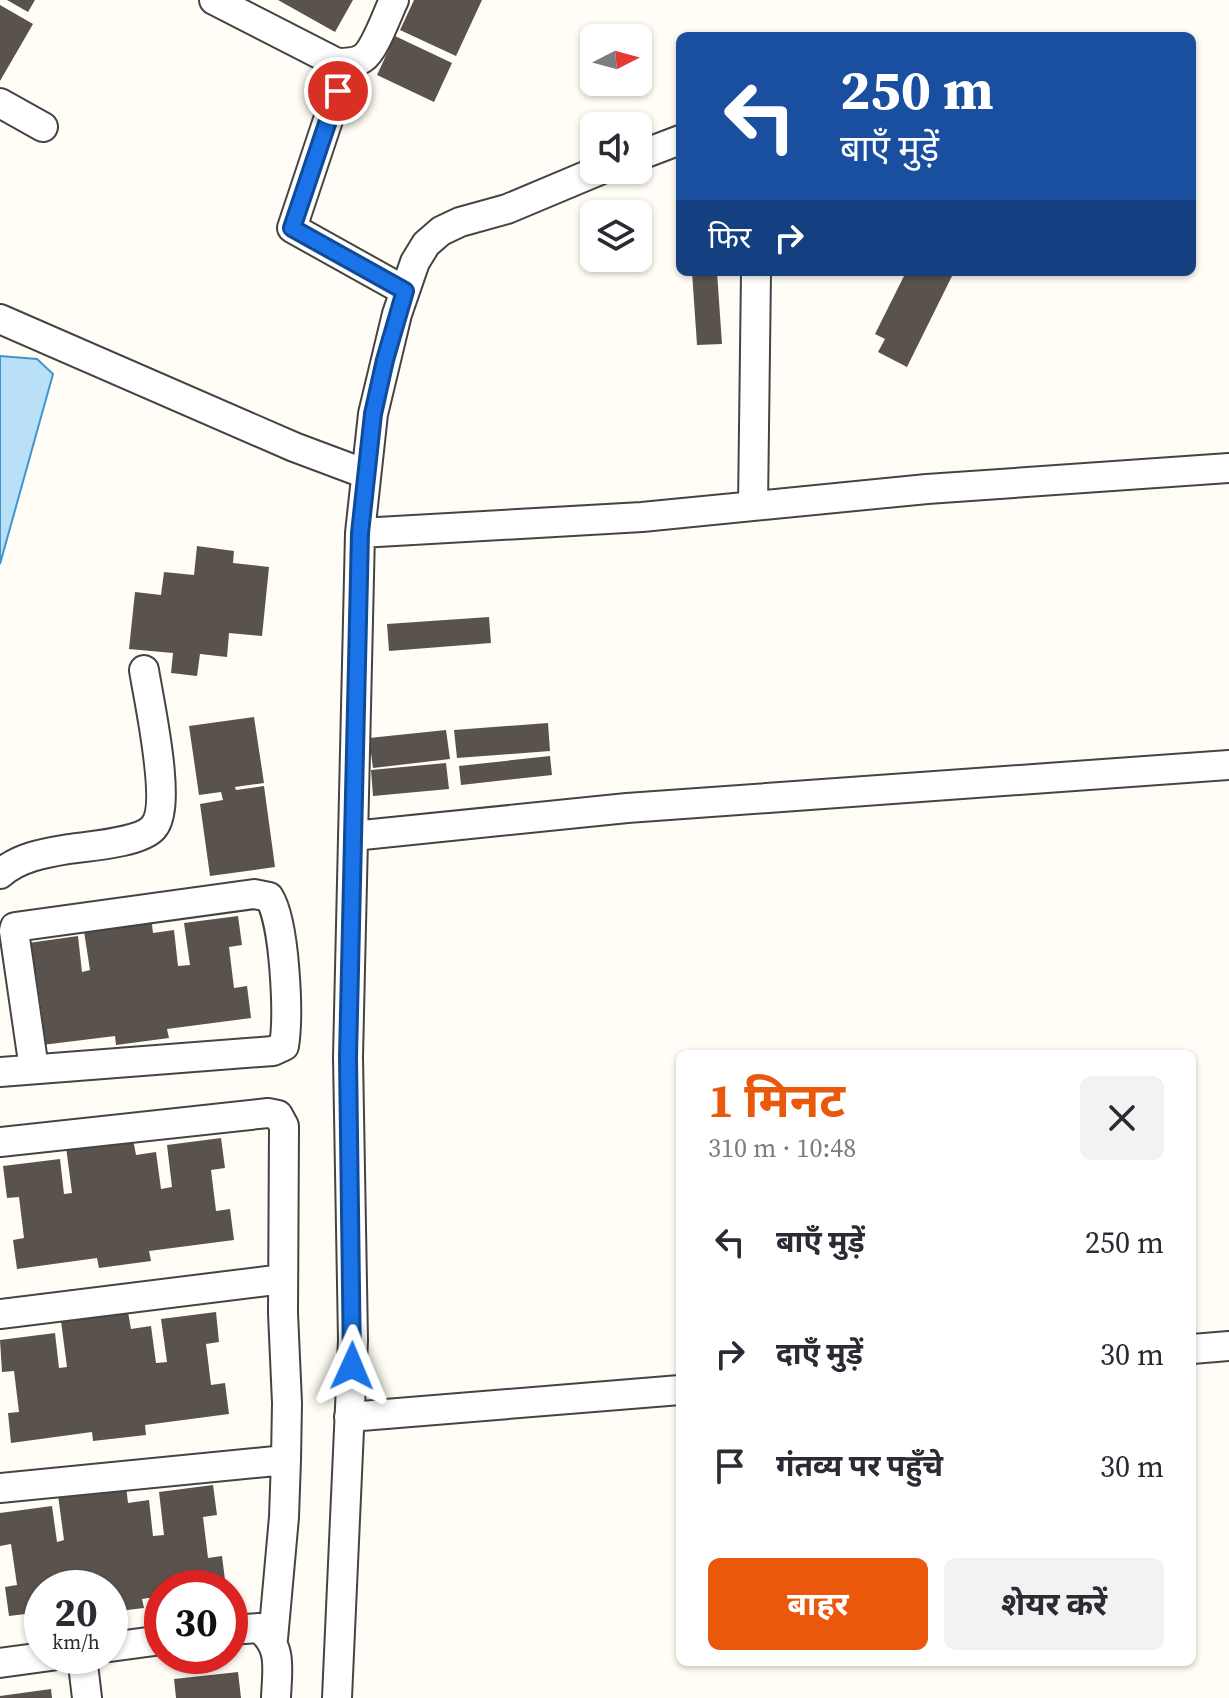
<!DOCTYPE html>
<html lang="hi">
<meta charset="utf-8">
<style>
body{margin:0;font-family:"Source Serif 4","Noto Sans Devanagari",serif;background:#f2f2f3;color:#2b2b33;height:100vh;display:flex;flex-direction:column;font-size:30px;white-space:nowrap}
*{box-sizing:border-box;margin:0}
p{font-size:26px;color:#7c7c81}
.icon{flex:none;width:44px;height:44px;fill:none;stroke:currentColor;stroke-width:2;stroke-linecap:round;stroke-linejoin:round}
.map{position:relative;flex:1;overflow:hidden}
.sheet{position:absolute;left:676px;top:1050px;width:520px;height:616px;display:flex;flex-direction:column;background:#fff;border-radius:12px;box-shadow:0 2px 6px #0004}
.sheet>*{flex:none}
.guide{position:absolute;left:676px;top:32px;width:520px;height:244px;border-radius:12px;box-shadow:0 2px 6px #0004;background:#1a4fa0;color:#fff;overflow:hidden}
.needle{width:52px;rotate:84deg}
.fabs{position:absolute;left:580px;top:24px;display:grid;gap:16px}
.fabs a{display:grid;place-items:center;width:72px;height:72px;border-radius:12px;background:#fff;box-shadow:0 2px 6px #0004;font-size:40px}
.speed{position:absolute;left:24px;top:1570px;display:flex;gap:16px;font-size:40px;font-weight:700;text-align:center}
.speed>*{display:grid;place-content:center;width:104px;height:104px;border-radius:50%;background:#fff;box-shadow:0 2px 6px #0004;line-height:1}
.speed small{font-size:20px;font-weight:400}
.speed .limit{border:12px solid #d22;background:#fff;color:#111}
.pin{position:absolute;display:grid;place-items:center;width:68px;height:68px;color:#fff;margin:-34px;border:4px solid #fff;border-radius:50%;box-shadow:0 2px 8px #0007}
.me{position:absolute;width:88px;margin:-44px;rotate:1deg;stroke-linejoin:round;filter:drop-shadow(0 0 6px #0008)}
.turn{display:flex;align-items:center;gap:28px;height:168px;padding:0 32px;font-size:36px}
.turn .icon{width:104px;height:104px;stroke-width:2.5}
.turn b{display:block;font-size:56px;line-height:68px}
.then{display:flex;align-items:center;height:76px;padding:0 32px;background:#0003;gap:16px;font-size:30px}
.round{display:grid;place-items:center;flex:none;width:84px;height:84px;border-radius:12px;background:#f2f2f3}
.summary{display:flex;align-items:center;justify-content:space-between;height:136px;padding:0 32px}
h1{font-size:48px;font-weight:700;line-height:60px;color:#ea580c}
.primary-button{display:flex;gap:16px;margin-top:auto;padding:16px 32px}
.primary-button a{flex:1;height:92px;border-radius:12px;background:#ea580c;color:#fff;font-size:32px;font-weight:700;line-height:92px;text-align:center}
.primary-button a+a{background:#f2f2f3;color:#2b2b33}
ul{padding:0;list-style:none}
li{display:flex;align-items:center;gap:24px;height:112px;padding:0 32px}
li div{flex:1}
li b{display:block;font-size:30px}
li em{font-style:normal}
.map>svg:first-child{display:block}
.water{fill:#b9e0f7;stroke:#3f96cf;stroke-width:2}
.building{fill:#5a524d}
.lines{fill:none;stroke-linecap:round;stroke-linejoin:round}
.minor-casing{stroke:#444;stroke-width:32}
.minor{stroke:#fff;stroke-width:28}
.route-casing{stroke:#114b97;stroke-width:20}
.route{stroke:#1a73e8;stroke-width:14}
</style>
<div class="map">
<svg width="1229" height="1698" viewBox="0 0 1229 1698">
<rect width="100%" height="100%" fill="#fffdf5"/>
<path class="water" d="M0,356l37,3 16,15 -53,190z"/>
<path class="building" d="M7,0h28l-7,12z
M278,0h75l-18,32z
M414,0h68l-26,56 -56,-26z
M0,5l33,19 -33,57z
M395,36l57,27 -18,39 -57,-27z
M692,272h25l5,72 -25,1z
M906,272h48l-47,95 -29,-15 7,-13 -10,-5z
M197,546l37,5 -1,12 36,4 -7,69 -33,-3 -2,24 -27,-3 -3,22 -26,-3 2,-20 -44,-4 6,-57 26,3 3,-23 30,3z
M489,617l2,26 -102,8 -2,-27z
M254,717l10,66 -29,4 1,3 28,-4 11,81 -65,9 -10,-72 23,-4 -2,-8 -22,3 -10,-69z
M548,723l2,28 -93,7 -3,-28z
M446,730l4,29 -77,9 -4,-30z
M550,756l2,19 -91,10 -2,-19z
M446,763l3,26 -76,7 -2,-26z
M151,916l2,17 21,-3 4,36 12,-1 -6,-42 54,-7 4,29 -13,2 5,41 13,-2 4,32 -84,11 2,9 -53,7 -1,-9 -81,10 -4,-29 12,-2 -6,-41 -11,2 -4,-32 57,-8 4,36 8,-2 -7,-45z
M221,1138l4,30 -14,2 5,41 14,-2 4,31 -85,11 2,10 -52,7 -2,-10 -80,11 -4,-29 11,-2 -5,-41 -12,1 -4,-32 57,-7 4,35 8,-1 -6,-46 67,-8 3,16 20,-3 5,37 11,-2 -5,-42z
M128,1312l3,17 20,-3 5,37 11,-1 -6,-43 55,-7 3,30 -13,2 5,41 14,-2 4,31 -84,11 1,10 -53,6 -1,-9 -81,11 -3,-30 11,-1 -5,-41 -12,1 -2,-32 55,-7 4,35 8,-1 -6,-46z
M213,1485l4,30 -14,2 5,41 14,-2 4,32h-64v8l-20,3 2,9 -34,4v-24h-68v24l-33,4 -4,-29 12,-2 -6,-41 -11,2v-33l52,-7 5,36 7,-2 -6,-45 68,-9 2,17 21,-3 4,36 11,-1 -5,-43z
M238,1672l3,26h-65l-2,-19z
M51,1689l1,9h-52v-2z"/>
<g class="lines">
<g class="minor-casing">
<path id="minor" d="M214,0l123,63c9,0 19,0 26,-5 12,-8 24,-44 31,-58
M347,63l-55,165 113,63
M0,103l43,24
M638,156l42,-16
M0,319l294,128 72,27
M753,506l3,-234
M360,533l282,-16 285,-28 302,-21
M353,836l274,-28 602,-43
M0,874c19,-17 45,-21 69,-25 20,-3 70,-6 84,-21 20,-21 -4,-126 -9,-158
M0,1072l273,-21 11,-5c5,-31 1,-124 -15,-149l-15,-3 -239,33 -1,4 20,138
M0,1142l268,-29 10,2 6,11 -1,187 4,90 -1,57 -2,57 -11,122
M0,1314l283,-35
M1192,1349l37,-3
M349,1417l331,-27
M0,1488l286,-28
M230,1630l29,-2c24,19 18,41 17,70
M110,1647l52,-7
M82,1656l5,42
M0,1663l51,-7
M337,1698l16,-358 -5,-283 12,-524 13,-119 24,-100 18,-52 11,-18 15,-13 19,-9 47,-13 93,-39"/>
</g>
<use href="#minor" class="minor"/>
</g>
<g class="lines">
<g class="route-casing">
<path id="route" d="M338,91l-46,137 113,63 -20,69 -12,54 -13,119 -12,524 4,309"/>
</g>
<use href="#route" class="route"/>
</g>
</svg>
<div class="fabs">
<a><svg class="needle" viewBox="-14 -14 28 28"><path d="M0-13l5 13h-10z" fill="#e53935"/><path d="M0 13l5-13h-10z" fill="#7c7c81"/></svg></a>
<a><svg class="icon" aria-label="sound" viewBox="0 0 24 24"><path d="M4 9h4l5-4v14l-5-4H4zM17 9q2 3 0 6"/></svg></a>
<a><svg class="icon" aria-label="layers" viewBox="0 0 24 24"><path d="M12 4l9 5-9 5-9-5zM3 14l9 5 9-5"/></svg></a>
</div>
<div class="speed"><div>20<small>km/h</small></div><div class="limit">30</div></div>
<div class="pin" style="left:338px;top:91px;background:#d93025"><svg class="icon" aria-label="arrive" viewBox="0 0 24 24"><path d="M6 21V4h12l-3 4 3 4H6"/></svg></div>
<svg class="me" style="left:352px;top:1366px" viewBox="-20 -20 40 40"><path d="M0-17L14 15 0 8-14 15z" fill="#1a73e8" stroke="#fff" stroke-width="4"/></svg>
<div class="guide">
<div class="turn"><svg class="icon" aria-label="left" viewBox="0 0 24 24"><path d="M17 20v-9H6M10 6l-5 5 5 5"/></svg><div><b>250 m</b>बाएँ मुड़ें</div></div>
<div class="then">फिर<svg class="icon" aria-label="right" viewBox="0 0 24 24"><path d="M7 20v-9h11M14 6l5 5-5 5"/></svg></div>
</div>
<section class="sheet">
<div class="summary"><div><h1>1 मिनट</h1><p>310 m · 10:48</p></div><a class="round"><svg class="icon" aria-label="close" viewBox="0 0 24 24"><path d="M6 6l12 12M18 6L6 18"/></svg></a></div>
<ul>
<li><svg class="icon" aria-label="left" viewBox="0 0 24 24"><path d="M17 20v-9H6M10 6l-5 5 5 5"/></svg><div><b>बाएँ मुड़ें</b></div><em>250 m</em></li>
<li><svg class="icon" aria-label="right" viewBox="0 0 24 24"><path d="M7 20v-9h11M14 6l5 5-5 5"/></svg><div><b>दाएँ मुड़ें</b></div><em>30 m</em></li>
<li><svg class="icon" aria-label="arrive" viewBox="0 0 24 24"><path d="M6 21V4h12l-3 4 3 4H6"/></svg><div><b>गंतव्य पर पहुँचे</b></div><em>30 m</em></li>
</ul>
<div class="primary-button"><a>बाहर</a><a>शेयर करें</a></div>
</section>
</div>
